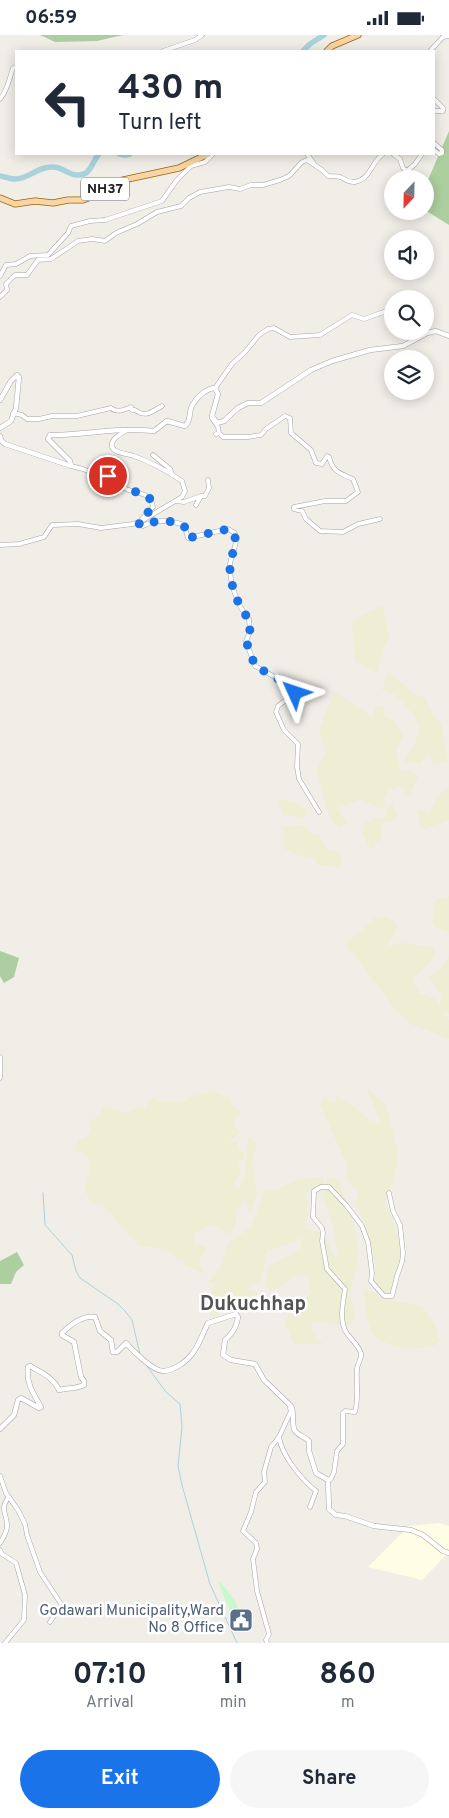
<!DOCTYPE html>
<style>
body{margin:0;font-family:Overpass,sans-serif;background:#f6f6f7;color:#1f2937;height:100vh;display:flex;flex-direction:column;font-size:19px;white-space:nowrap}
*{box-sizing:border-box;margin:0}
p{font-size:16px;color:#747a83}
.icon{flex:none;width:28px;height:28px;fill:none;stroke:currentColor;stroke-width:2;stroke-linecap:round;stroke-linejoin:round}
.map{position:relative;height:1608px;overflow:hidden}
.panel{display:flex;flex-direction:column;background:#fff;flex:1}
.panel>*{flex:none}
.top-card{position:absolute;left:15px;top:15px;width:420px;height:105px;border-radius:0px;box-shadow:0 2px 12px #0003;background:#fff;color:#1f2937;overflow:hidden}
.needle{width:32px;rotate:202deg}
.controls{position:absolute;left:384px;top:135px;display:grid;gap:10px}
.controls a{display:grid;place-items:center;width:50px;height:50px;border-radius:50%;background:#fff;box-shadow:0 2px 12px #0003;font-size:25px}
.pin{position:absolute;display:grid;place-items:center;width:42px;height:42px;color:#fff;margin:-21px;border:2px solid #fff;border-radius:50%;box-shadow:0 1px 5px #0007}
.me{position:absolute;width:55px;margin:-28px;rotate:312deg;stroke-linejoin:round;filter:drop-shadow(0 0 4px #0008)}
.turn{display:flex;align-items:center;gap:18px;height:105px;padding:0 20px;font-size:22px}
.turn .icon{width:65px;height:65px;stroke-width:2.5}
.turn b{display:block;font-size:35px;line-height:42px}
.eta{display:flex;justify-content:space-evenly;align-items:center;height:85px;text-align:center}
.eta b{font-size:30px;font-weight:700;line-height:35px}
.action{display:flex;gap:10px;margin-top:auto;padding:10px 20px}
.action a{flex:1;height:58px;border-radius:30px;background:#1a73e8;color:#fff;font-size:20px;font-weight:700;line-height:58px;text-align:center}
.action a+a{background:#f6f6f7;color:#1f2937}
.status{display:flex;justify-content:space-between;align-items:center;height:35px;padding:0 25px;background:#fff;direction:ltr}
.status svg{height:14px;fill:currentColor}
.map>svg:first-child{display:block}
.education{fill:#fefee4}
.farmland{fill:#edeed4}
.forest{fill:#adce9e}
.park{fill:#c8f8cb}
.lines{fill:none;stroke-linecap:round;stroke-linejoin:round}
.stream{stroke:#aad2dc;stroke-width:1}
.river{stroke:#aad2dc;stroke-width:5.5}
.minor-casing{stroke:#a5a5a5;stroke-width:5}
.tertiary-casing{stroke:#a5a5a5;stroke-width:5.5}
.primary-casing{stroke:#986606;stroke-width:7}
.minor{stroke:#fff;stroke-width:4}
.tertiary{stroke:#fff;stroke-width:4.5}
.primary{stroke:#f9d4a5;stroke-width:5.5}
.route{stroke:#1a73e8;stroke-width:9;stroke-dasharray:0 16.2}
.labels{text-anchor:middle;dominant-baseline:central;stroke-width:5;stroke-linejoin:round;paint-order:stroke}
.shield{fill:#fff;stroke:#646464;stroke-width:1}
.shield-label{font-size:14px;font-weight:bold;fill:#212121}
.service-label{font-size:15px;fill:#4e5e75;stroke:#fff;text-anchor:end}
.district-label{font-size:20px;font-weight:bold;fill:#545454;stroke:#fff}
</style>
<div class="status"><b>06:59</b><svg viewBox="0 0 49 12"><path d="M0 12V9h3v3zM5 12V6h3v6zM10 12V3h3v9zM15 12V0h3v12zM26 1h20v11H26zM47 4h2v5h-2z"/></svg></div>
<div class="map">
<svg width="449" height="1608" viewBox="0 0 449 1608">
<rect width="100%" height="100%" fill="#f1eee8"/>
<path class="education" d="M440,1488l9,3v26l-27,28 -54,-13 41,-41z"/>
<path class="farmland" d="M383,570l6,32 -6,12 -6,25 -22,-13 -3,-40z
M388,636l28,25 9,1 7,16 9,11 7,38 -15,2 -5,-11 -7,10 -17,-1 12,-20 3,-14 -5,-13 -19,-20 -13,-5z
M334,657l33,21 3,4 4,1v-11l9,-2 2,12 9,4 10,16 -8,13 4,21h13l5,6 -8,17 -7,3 3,-9 -7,-2 -9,4 -6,7 1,7 -2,3 -5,1 -17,-9 -25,10 12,14 -9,5 -9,-10 -14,-47 10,-18 -7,-23z
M449,752v33l-24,9 -5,-2 -3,-18 13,3 6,-15z
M278,764l16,2 12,9 -3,9 -20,-5z
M394,768l-1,6 4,6 -2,5 -5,2 -9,2 1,16 -6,2 -2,7 -6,-2 -5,-14 3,-11 9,-4 7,1 5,-6v-6z
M304,790l9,11 5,-3 8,16 13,3 3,10 -3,5 -22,-2 -3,-8 -7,2 -22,-10 -2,-22z
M449,861v37l-15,-7 -2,-6 2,-8 -1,-8 6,-6z
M376,882h12l10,9 -11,20 19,-3 27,4 2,9 -23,24 8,14 15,4 6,10 -1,-4 2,-8 -13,-18 15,-14 5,-8v58l-6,-2 6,9v18l-39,-15 -15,-15 -49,-65z
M366,1052l20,18 12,47 -2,18 -11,32 10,23 7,31 -5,12 -8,27 -16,-13 4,-13 -12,-46 -10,-20 4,-10 -11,-13 -1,-15 -27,-60 4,-7 11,6 2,-9 35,26 9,2z
M213,1056l16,7 4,9 9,4 -7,8 -2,5 7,9 -14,13 10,-6 5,12h4l-1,6 -6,6 3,9 -8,10 5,5 6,-8 4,-44 9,7 -6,24 4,5 -1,8 3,14 -7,19 -5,-14 -9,13v13l-6,9 -19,-10 -18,11 2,9 12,2 -8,14 5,14 -20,-9 1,-4 -8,-2 -10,-10 -28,-3 -37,-42 -11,-1 -6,-13 2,-13 3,1 -2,-8 2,-8 -4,-7 -10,-5 1,-10 9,-2 5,-8 -2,-2 1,-7 8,-4 6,-9 5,-1 17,6 14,-6 5,2 2,-6 6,-4 7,3h20l7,-1 2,-4z
M328,1141l11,3 14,42 6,30 -9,45 6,20 -5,9 -39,-3v10l11,12h-29l-9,-20 5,-14 22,-17 -4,-15 -9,-4 -29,18 -6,-8 5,-18 20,-10 11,-8 3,-14 -4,6 -32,11 -6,29 -15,9 13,4 -21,11 -11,8 -17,6 2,-27 7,-14 -7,7 -3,-2 12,-17 6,-21 24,-17 14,-38h13l22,-10 24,-2v7l-18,9 3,11 -3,5 3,5 -5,14 19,5 12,25 3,-2 -4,-29 -11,-29z
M364,1254l9,3 9,7 40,7 12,17 6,18 -6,5 -26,3 -13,-2 -13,-6 -9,-6 -7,-19z"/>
<path class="forest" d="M40,0h83l-26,6 -42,1z
M449,96v94l-24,-15v-23z
M0,916l19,7 -5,19 -10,6 -4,-7z
M17,1217l7,13 -8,7 -5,12h-11v-23z"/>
<path class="park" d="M218,1547h2l14,17 7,16 -8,3z"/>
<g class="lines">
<path class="stream" d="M43,1158l2,32 27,30 4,16 4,7 38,26 7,7 7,9 8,34
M144,1327l22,30 14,12 2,23 -4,39 4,19 28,99 27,59"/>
<path class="river" d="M303,16l7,-7 14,-9
M119,119l6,1 5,-1
M0,141c5,1 11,3 15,3 14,0 23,-13 38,-12 12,0 19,13 33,6 6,-4 8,-14 13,-19"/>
<g class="minor-casing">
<path id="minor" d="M163,16l32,-11 7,-5
M430,16l13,-14 6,-1
M0,64c8,-9 9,-20 13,-31l3,-1
M434,64l9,9v3h-9
M434,108l8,7v3l-3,1 -5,-4
M307,119l7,10
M393,119l7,5 3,9 4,3 8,-7 7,-10
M0,241l6,-11 10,-1 14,-8 18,-1 20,-22 3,-7 19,-5 15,-1 57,-19 14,-20 15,-15 14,-4 8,-8
M0,262l7,-7 -1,-6 9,-9h12l11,-15 13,-1 27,-18 14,-2 13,2 11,-8 21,-9 20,-12 24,-6 8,-8 11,-6 29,-5 11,2 11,-4h12l17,-5 9,-4 13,-14 5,-2 15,10 6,6c4,0 8,0 12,1 5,2 9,6 15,5 16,-3 16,-20 28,-28
M215,353l17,-24 13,-12 14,-17 9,-6 6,-1 16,9 30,-2 32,-20 12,4 28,-10
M13,378l9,2 5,4h12l13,-3h25l34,-8c6,5 13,2 20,-1l1,3h3c11,8 16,2 27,-4
M212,383l6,9 1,6 -3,1
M219,398l4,4h25l13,-2 5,-6 19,-13 5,2 1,15 20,17 5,13 6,1 5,-8 2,1c4,15 10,16 24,22l5,13 -12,9h-21l-31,6v2l8,2 4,8 14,12 23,1 15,-8 22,-5
M153,420l17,14 2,5
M71,431l12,3 17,7 12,1c3,3 6,7 9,9 11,9 29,3 32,21l-15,16 5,3c13,-7 27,-6 41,-1l4,13 40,-9 7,4c3,13 -3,18 -5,31 -1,17 7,42 19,55l1,13 -4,9 9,25 27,15h8l4,5 1,7 -17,13 -2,6 8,18 14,14 -1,23 2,12 20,33
M201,461h4l4,-8 -1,-8
M175,466l9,1 17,-6 -5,9
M0,510l19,-1 25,-7 8,-12 26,-1 23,4 32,-4 10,-4 39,-23 3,-6 -3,-10c-15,-10 -31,-19 -48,-25 -6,-2 -20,-3 -22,-9 -2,-8 9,-13 15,-17
M0,1022v21
M279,1402c3,19 22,42 37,54l-6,16
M0,1441l6,17 12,17 7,14 2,11 13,37 23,35 -1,4 -7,3 -5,8
M328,1445l3,-1 3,-7 3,-21 6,-7v-31l2,-2 10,1c4,-14 1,-29 2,-43 0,-5 5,-10 4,-15 -1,-8 -11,-15 -15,-22 -7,-13 -3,-28 -1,-43l-18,-20 -5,-28 1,-8 -1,-5 -9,-11 1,-26 7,-4h8l17,18 16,21 6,16 4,31 -1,8 13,15h8l5,-20 5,-14 1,-9 -3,-28 -7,-14 -4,-18
M0,1508c3,-5 8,-12 7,-19 -1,-12 -7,-14 1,-26
M0,1515l2,4 14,9 9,32 -1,25 -19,23
M267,1608l-1,-3 3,-6 -12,-43 -4,-32 4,-10 -1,-6 -13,-12 8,-19 5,-20 9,-10 -1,-10 7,-25 8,-10 12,-26 -1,-3"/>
</g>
<g class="tertiary-casing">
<path id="tertiary" d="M0,365l11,-19 6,-6 2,2 -3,31 -5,13 -11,7
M0,401l1,4 4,4 66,22 -1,-5 -22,-22 2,-4c35,0 69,-8 104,-4l13,-10 18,5c7,-6 3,-15 8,-22 4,-7 14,-16 22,-16l3,6 -6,22 5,7 7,-2 14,-13 10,-5h13l50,-33 21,-9 38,-11 33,-4 24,-13 9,-2 13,5
M0,1394l14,-14 4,-15 3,-2 18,10 2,-1c-8,-14 -15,-24 -13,-40l2,-1c12,7 23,11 29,24 8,-2 17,-1 25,-5v-4l-3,-4 -7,-35 -12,-7v-2c8,-8 21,-18 33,-16l5,14 11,9 2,12h4l9,-9c6,7 27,28 37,28 10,0 23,-9 29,-17 7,-9 11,-21 16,-31l28,-9 2,3c-2,11 -5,16 -13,23l-2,15 8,5 24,4 9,16 27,26c4,8 0,18 4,25 3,4 10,6 14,10v10l7,22 12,7 1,29 7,6 9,1 29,10 37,4 12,5 20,16 6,2"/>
</g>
<g class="primary-casing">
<path id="primary" d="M327,16l5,-5 26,-11
M0,163l15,6 20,-3 18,2 15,-3h15l16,-6 15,-12 65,-14 29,-14"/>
</g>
<use href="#minor" class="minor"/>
<use href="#tertiary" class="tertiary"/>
<use href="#primary" class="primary"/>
</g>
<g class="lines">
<path class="route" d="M108,441c6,2 7,6 12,10 12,9 30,2 33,21l-15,16 5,3c13,-7 27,-6 41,-1l4,13 40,-9 6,4c4,13 -2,18 -4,31 -1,17 7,42 19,55l1,13 -4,9 9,25 27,15h8l4,5 1,7"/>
</g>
<defs>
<g id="civic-square" transform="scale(1.25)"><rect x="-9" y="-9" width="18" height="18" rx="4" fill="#5c6f8a" stroke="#fff"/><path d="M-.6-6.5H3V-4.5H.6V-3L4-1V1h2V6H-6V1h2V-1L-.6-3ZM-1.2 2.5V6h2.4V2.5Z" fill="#fff"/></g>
</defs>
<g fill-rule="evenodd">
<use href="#civic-square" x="241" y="1585"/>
</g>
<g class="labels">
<rect class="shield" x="81" y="142.5" width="48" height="23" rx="4"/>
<g class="shield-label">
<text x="105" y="154">NH37</text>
</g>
<g class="service-label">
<text x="224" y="1576">Godawari Municipality,Ward<tspan x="224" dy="17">No 8 Office</tspan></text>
</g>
<g class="district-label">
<text x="253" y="1270">Dukuchhap</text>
</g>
</g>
</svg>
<div class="controls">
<a><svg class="needle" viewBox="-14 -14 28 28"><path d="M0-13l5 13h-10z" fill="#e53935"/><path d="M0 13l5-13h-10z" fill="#747a83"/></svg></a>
<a><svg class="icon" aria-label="sound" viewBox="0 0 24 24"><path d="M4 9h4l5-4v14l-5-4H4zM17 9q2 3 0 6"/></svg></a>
<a><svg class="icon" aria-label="search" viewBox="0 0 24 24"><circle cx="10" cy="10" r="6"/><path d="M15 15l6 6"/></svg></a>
<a><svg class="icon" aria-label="layers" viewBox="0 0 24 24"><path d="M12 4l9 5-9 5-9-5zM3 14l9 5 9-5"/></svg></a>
</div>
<div class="pin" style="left:108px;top:441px;background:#d93025"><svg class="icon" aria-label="arrive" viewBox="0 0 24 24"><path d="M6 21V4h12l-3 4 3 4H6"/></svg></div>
<svg class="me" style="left:295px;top:658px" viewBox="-20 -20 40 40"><path d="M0-17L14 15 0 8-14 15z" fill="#1a73e8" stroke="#fff" stroke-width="4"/></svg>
<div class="top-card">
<div class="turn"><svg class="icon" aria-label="left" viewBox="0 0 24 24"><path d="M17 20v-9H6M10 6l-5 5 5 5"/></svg><div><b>430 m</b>Turn left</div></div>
</div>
</div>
<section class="panel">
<div class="eta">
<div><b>07:10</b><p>Arrival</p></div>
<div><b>11</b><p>min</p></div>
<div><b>860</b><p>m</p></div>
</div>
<div class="action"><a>Exit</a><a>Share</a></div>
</section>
